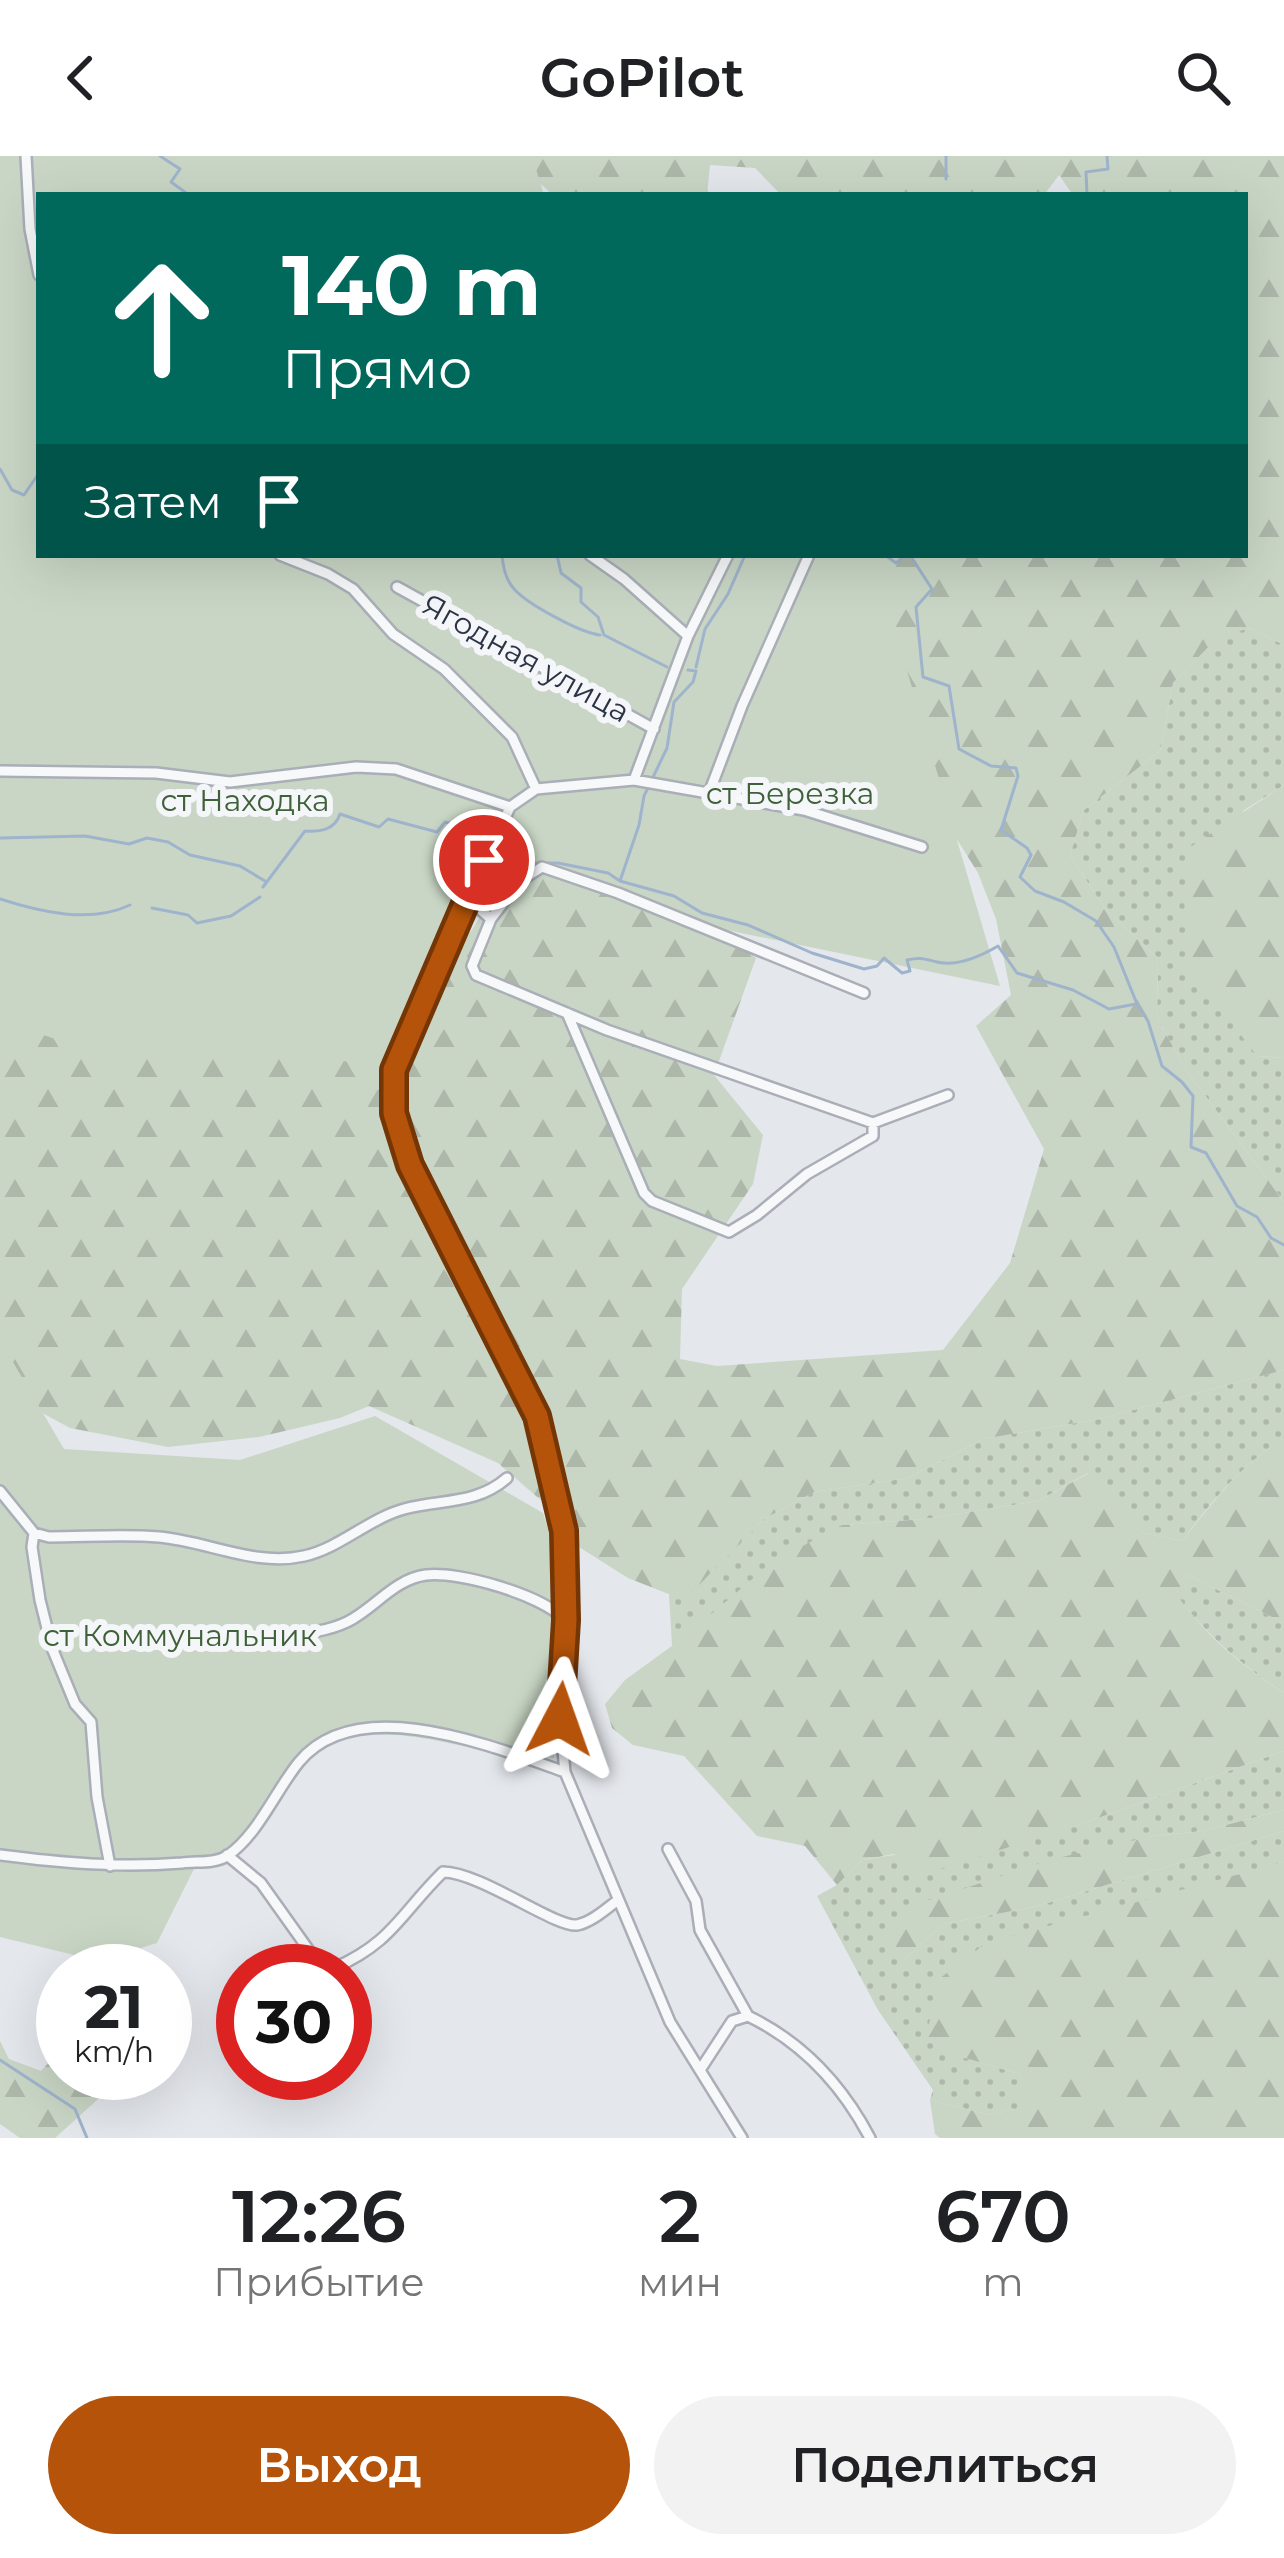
<!DOCTYPE html>
<html lang="ru">
<meta charset="utf-8">
<style>
body{margin:0;font-family:Montserrat,sans-serif;background:#f2f2f2;color:#202124;height:100vh;display:flex;flex-direction:column;font-size:45px;white-space:nowrap}
*{box-sizing:border-box;margin:0}
p{font-size:39px;color:#757577}
.icon{flex:none;width:66px;height:66px;fill:none;stroke:currentColor;stroke-width:2;stroke-linecap:round;stroke-linejoin:round}
.map{position:relative;height:1982px;overflow:hidden}
.side{display:flex;flex-direction:column;background:#fff;flex:1}
.side>*{flex:none}
.top-card{position:absolute;left:36px;top:36px;width:1212px;height:366px;border-radius:0px;box-shadow:0 12px 48px #0002;background:#00695c;color:#fff;overflow:hidden}
.speed{position:absolute;left:36px;top:1788px;display:flex;gap:24px;font-size:60px;font-weight:700;text-align:center}
.speed>*{display:grid;place-content:center;width:156px;height:156px;border-radius:50%;background:#fff;box-shadow:0 12px 48px #0002;line-height:1}
.speed small{font-size:30px;font-weight:400}
.speed .limit{border:18px solid #d22;background:#fff;color:#111}
.pin{position:absolute;display:grid;place-items:center;width:102px;height:102px;color:#fff;margin:-51px;border:6px solid #fff;border-radius:50%;box-shadow:0 3px 12px #0007}
.me{position:absolute;width:132px;margin:-66px;rotate:4deg;stroke-linejoin:round;filter:drop-shadow(0 0 9px #0008)}
.turn{display:flex;align-items:center;gap:42px;height:252px;padding:0 48px;font-size:54px}
.turn .icon{width:156px;height:156px;stroke-width:2.5}
.turn b{display:block;font-size:84px;line-height:102px}
.then{display:flex;align-items:center;height:114px;padding:0 48px;background:#0003;gap:24px;font-size:45px}
.eta{display:flex;justify-content:space-evenly;align-items:center;height:204px;text-align:center}
.eta b{font-size:72px;font-weight:600;line-height:84px}
.primary-button{display:flex;gap:24px;margin-top:auto;padding:24px 48px}
.primary-button a{flex:1;height:138px;border-radius:72px;background:#b45309;color:#fff;font-size:48px;font-weight:600;line-height:138px;text-align:center}
.primary-button a+a{background:#f2f2f2;color:#202124}
header{display:flex;justify-content:space-between;align-items:center;height:156px;padding:0 48px;background:#fff;font-size:54px;font-weight:600}
.map>svg:first-child{display:block}
.grass{fill:url(#grass-dots)}
.forest{fill:url(#forest-firs)}
.green{fill:#c9d6c5}
.lines{fill:none;stroke-linecap:round;stroke-linejoin:round}
.stream{stroke:#9fb4cc;stroke-width:3}
.minor-casing{stroke:#a9aeb7;stroke-width:14}
.minor{stroke:#f7f8fa;stroke-width:9}
.route-casing{stroke:#753606;stroke-width:30}
.route{stroke:#b45309;stroke-width:21}
.labels{text-anchor:middle;dominant-baseline:central;stroke-width:12;stroke-linejoin:round;paint-order:stroke}
.street-label{font-size:30px;fill:#2b3445;stroke:#f4f6f9}
.park-label{font-size:30px;fill:#3f6138;stroke:#f4f6f9}
</style>
<header><svg class="icon" aria-label="back" viewBox="0 0 24 24"><path d="M15 5l-7 7 7 7"/></svg>GoPilot<svg class="icon" aria-label="search" viewBox="0 0 24 24"><circle cx="10" cy="10" r="6"/><path d="M15 15l6 6"/></svg></header>
<div class="map">
<svg width="1284" height="1982" viewBox="0 0 1284 1982">
<defs>
<pattern id="grass-dots" width="8" height="8" patternUnits="userSpaceOnUse" patternTransform="scale(3)"><rect width="8" height="8" fill="#c9d6c5"/><path d="M2 2h.1M6 6h.1" fill="none" stroke="#adb8ab" stroke-width="1.8" stroke-linecap="round"/></pattern>
<pattern id="forest-firs" width="22" height="20" patternUnits="userSpaceOnUse" patternTransform="scale(3)"><rect width="22" height="20" fill="#c9d6c5"/><path d="M5 1l3.5 6h-7zM16 11l3.5 6h-7z" fill="#adb8ab"/></pattern>
</defs>
<rect width="100%" height="100%" fill="#e4e7ec"/>
<path class="grass" d="M1250,472l34,17v140l-41,26 14,245 27,2v144l-97,-131 -30,-52 1,-61 -53,-49 -35,-54 14,-45 76,-59 13,-68 45,-47z
M1284,1214v68c-43,27 -72,63 -102,103l-39,-8 -55,-60 -50,28 -113,18 -83,6 -170,121 -3,-52 15,5 80,-80 50,-27 94,-14 75,-39 116,-20z
M1188,1419l96,48v70c-43,-28 -77,-58 -109,-99z
M1284,1595v59l-81,21 -50,5 -226,65 -23,59 39,-36 91,-17 250,-76v31l-49,14 -273,181 58,17 4,33 -34,8 -60,-15 3,-10 -55,-80 -61,-114 20,-11 25,-25 214,-34z"/>
<path class="forest" d="M509,0h775v489l-34,-17 -32,9 -45,46 -13,68 -76,59 -14,45 35,54 53,49 -1,61 30,52 97,131v168l-185,49 -116,20 -75,39 -94,14 -50,27 -80,81 -56,-22 -49,-31 -36,-45 -45,-39 -129,-57 -29,12 -81,19 -91,10 -98,-19 -70,-38v-377l463,-70 69,-105 187,90 37,30 -42,117 49,60 -10,49 -71,105 -2,70 37,7 226,-16 67,-87 34,-114 -68,-123 35,-31 -15,-76 -18,-46 -37,-59 -75,-259h379v-360h-172l-14,-20 -15,20h-263l-26,-27 -45,-3 -3,30h-154z
M1284,629v273l-27,-2 -69,-90 -4,-70 5,-48z
M1284,1282v185l-96,-48 -12,19c30,42 65,71 108,99v58l-208,75 -156,49 -26,-21 -32,6 -25,25 -32,-39 -48,-10 -73,-80 -51,-11 -21,-17 -7,-24 20,-24 62,-45 84,-72 71,-38 83,-6 113,-18 51,-28 54,60 39,8c31,-39 58,-76 102,-103z
M1284,1654v21l-250,76 -91,17 -39,36 -19,-18 13,-23 29,-18 122,-41 104,-24 50,-5z
M1284,1706v276h-344l-5,-4 -5,-34 60,15 33,-8 -3,-33 -58,-17 -38,-19 13,-39 -2,-17 51,-39z
M0,1885l9,18 32,12 22,-24v26h64l-72,65h-35l-20,-14z"/>
<path class="green" d="M0,0h532l12,39h-505v360h834l127,431 -323,-66 -130,-45 -60,-12 -88,205 -144,-18 -162,2 -93,-32z
M0,1184l64,109 176,11 135,-44 168,97 14,46 -6,158 3,41c-22,-2 -44,-3 -66,-7 -51,-9 -138,-37 -180,9 -28,29 -50,66 -76,97l-17,9 -20,1 -38,76 -58,18 -99,-24z"/>
<g class="lines">
<path class="stream" d="M160,0l20,13 -9,13 18,13
M946,23v-23
M1087,39l-1,-23 22,-3 -1,-13
M0,313l12,21 12,5 15,-22
M502,399c1,13 4,26 13,35 14,15 66,43 85,45
M557,399l4,18 20,15v14l17,15 6,18 63,32
M885,399l11,8 10,-8
M910,399l22,34 -16,18 7,70 26,9 10,63 32,17 25,2 2,8 -17,54 26,18 4,7 -11,22 15,14 29,11 32,19 18,26 23,57 11,17 14,45 20,16 11,14 -2,51 15,6 31,53 20,11 14,21 13,7
M696,511l9,-38 23,-35 17,-39
M0,682l85,-2 44,8 18,-6 21,4 22,13 50,11 25,15
M501,688l30,19h27l50,10 12,8 54,15 28,17 46,12 64,28 52,16 13,-3 7,-8 18,15 8,-2 -3,-11c14,-3 17,-1 30,2 21,5 44,-6 61,-16l19,27 56,17 36,19 27,-5
M620,725l19,-56 5,-29 23,-48 7,-46 19,-20 3,-11 -8,-1
M263,731l42,-56c15,1 30,-1 35,-17l39,13 9,-8 49,13 8,-10 43,12
M0,743c40,13 90,25 130,6
M152,752l36,7 9,8 34,-7 29,-19
M0,1904l75,49 12,29"/>
<g class="minor-casing">
<path id="minor" d="M26,0l4,73 9,46
M280,399l48,19 25,15 40,45 51,35 68,68 24,52
M590,399l34,24 64,57
M397,431l257,142
M0,615l156,2 74,9 126,-15 40,2 114,38
M634,624l54,-144 40,-81
M709,637l33,-87 67,-151
M467,742l24,21 -19,47 4,9 131,55 266,93 75,-28
M491,763l29,-38 22,-14 76,26 246,100
M567,857l77,180 8,8 77,31 28,-17 50,-41 66,-38v-13
M0,1335l34,42 -2,14 8,53 12,48 23,56 16,18 6,75 13,69
M34,1377l15,4c36,0 74,-3 110,0 48,4 96,30 145,19 36,-8 64,-37 100,-47 37,-10 72,-4 103,-31
M265,1482c27,-4 57,-4 82,-16 27,-13 47,-43 79,-47 34,-4 115,20 138,44
M668,1693l28,52 4,29 48,86
M0,1699c62,8 120,13 182,8 15,-2 32,1 45,-7 31,-21 49,-66 72,-94 59,-71 195,-15 266,10
M227,1699l34,28 57,80 16,5c58,-25 67,-55 109,-96 37,0 113,56 134,53 15,-3 29,-16 41,-25
M700,1914l32,-49 16,-5c54,26 94,69 122,122
M742,1982l-72,-116 -105,-250 -5,-53 5,-99 -1,-89 -27,-115 -127,-251 -16,-52v-43l116,-263 26,-18 98,-9 170,30 118,37"/>
</g>
<use href="#minor" class="minor"/>
</g>
<g class="lines">
<g class="route-casing">
<path id="route" d="M484,704l-90,210v43l16,52 127,251 27,115 2,89 -6,99"/>
</g>
<use href="#route" class="route"/>
</g>
<g class="labels">
<g class="street-label">
<text transform="translate(526 502) rotate(29)">Ягодная улица</text>
</g>
<g class="park-label">
<text x="790" y="637">ст Березка</text>
<text x="245" y="644">ст Находка</text>
<text x="180" y="1479">ст Коммунальник</text>
</g>
</g>
</svg>
<div class="speed"><div>21<small>km/h</small></div><div class="limit">30</div></div>
<div class="pin" style="left:484px;top:704px;background:#d93025"><svg class="icon" aria-label="arrive" viewBox="0 0 24 24"><path d="M6 21V4h12l-3 4 3 4H6"/></svg></div>
<svg class="me" style="left:560px;top:1563px" viewBox="-20 -20 40 40"><path d="M0-17L14 15 0 8-14 15z" fill="#b45309" stroke="#fff" stroke-width="4"/></svg>
<div class="top-card">
<div class="turn"><svg class="icon" aria-label="ahead" viewBox="0 0 24 24"><path d="M12 20V5M6 11l6-6 6 6"/></svg><div><b>140 m</b>Прямо</div></div>
<div class="then">Затем<svg class="icon" aria-label="arrive" viewBox="0 0 24 24"><path d="M6 21V4h12l-3 4 3 4H6"/></svg></div>
</div>
</div>
<section class="side">
<div class="eta">
<div><b>12:26</b><p>Прибытие</p></div>
<div><b>2</b><p>мин</p></div>
<div><b>670</b><p>m</p></div>
</div>
<div class="primary-button"><a>Выход</a><a>Поделиться</a></div>
</section>
